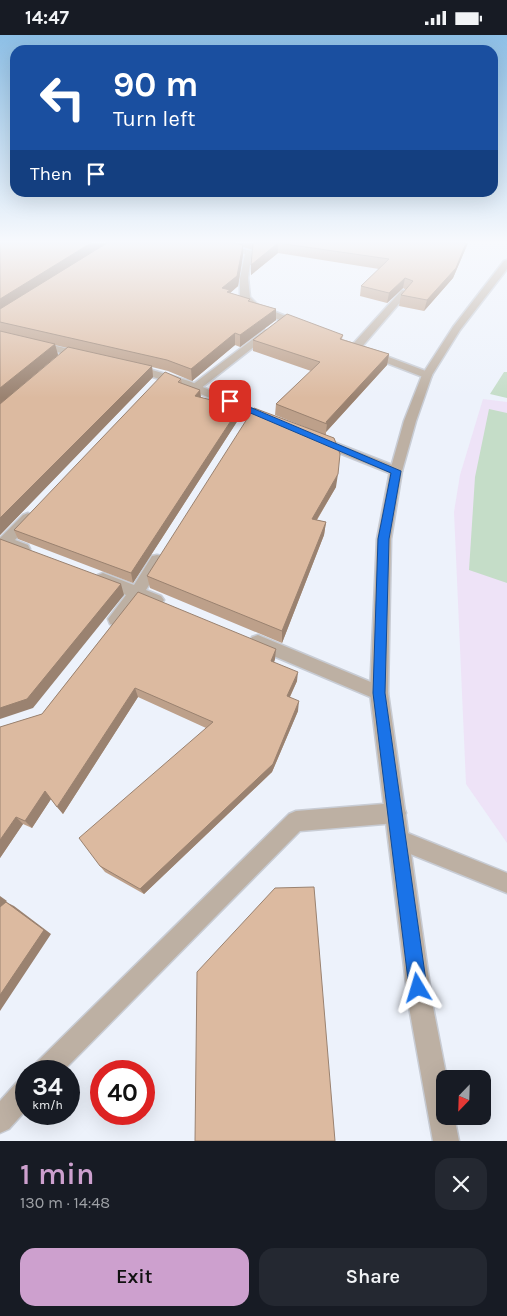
<!DOCTYPE html>
<meta charset="utf-8">
<style>
body{margin:0;font-family:Karla,sans-serif;background:#242831;color:#f1f3f6;height:100vh;display:flex;flex-direction:column;font-size:19px;white-space:nowrap}
*{box-sizing:border-box;margin:0}
p{font-size:16px;color:#9ea1a6}
.icon{flex:none;width:28px;height:28px;fill:none;stroke:currentColor;stroke-width:2;stroke-linecap:round;stroke-linejoin:round}
.map{position:relative;height:1106px;overflow:hidden}
.drawer{display:flex;flex-direction:column;background:#171b24;flex:1}
.drawer>*{flex:none}
.banner{position:absolute;left:10px;top:10px;width:488px;height:152px;border-radius:15px;box-shadow:0 5px 20px #0002;background:#1a4fa0;color:#fff;overflow:hidden}
.needle{width:32px;rotate:203deg}
.fabs{position:absolute;left:436px;top:1035px;display:grid;gap:10px}
.fabs a{display:grid;place-items:center;width:55px;height:55px;border-radius:10px;background:#171b24;box-shadow:0 5px 20px #0002;font-size:25px}
.speed{position:absolute;left:15px;top:1025px;display:flex;gap:10px;font-size:25px;font-weight:700;text-align:center}
.speed>*{display:grid;place-content:center;width:65px;height:65px;border-radius:50%;background:#171b24;box-shadow:0 5px 20px #0002;line-height:1}
.speed small{font-size:12px;font-weight:400}
.speed .limit{border:8px solid #d22;background:#fff;color:#111}
.pin{position:absolute;display:grid;place-items:center;width:42px;height:42px;color:#fff;margin:-21px;border-radius:10px;box-shadow:0 2px 8px #0006}
.me{position:absolute;width:55px;margin:-28px;rotate:353deg;stroke-linejoin:round;filter:drop-shadow(0 0 4px #0008)}
.turn{display:flex;align-items:center;gap:18px;height:105px;padding:0 20px;font-size:22px}
.turn .icon{width:65px;height:65px;stroke-width:2.5}
.turn b{display:block;font-size:35px;line-height:42px}
.then{display:flex;align-items:center;height:48px;padding:0 20px;background:#0003;gap:10px;font-size:19px}
.round{display:grid;place-items:center;flex:none;width:52px;height:52px;border-radius:15px;background:#242831}
.head{display:flex;align-items:center;justify-content:space-between;height:85px;padding:0 20px}
h1{font-size:30px;font-weight:600;line-height:38px;color:#cda0ce}
.cta{display:flex;gap:10px;margin-top:auto;padding:10px 20px}
.cta a{flex:1;height:58px;border-radius:15px;background:#cda0ce;color:#111;font-size:20px;font-weight:600;line-height:58px;text-align:center}
.cta a+a{background:#242831;color:#f1f3f6}
.status{display:flex;justify-content:space-between;align-items:center;height:35px;padding:0 25px;background:#171b24;direction:ltr}
.status svg{height:14px;fill:currentColor}
.map>svg:first-child{display:block}
.education{fill:#eee3f7}
.green{fill:#c5ddc8}
.lines{fill:none;stroke-linecap:round;stroke-linejoin:round}
.service-casing{stroke:#c8ccd4;stroke-width:3}
.minor-casing{stroke:#c8ccd4;stroke-width:3}
.tertiary-casing{stroke:#c8ccd4;stroke-width:3}
.service{fill:#bdb0a3;fill-rule:evenodd}
.minor{fill:#bdb0a3;fill-rule:evenodd}
.tertiary{fill:#bdb0a3;fill-rule:evenodd}
.wall{fill:#bda08a}
.shaded-wall{fill:#9a8270}
.building{fill:#dcbaa0;stroke:#9a8270}
.route{fill:#1a73e8;stroke:#114b97}
</style>
<div class="status"><b>14:47</b><svg viewBox="0 0 49 12"><path d="M0 12V9h3v3zM5 12V6h3v6zM10 12V3h3v9zM15 12V0h3v12zM26 1h20v11H26zM47 4h2v5h-2z"/></svg></div>
<div class="map">
<svg width="507" height="1106" viewBox="0 0 507 1106">
<rect width="100%" height="100%" fill="#edf2fb"/>
<path class="education" d="M483,364l24,3v441l-41,-59 -12,-272 6,-37z"/>
<path class="green" d="M504,337h3v26l-17,-4z
M489,374l18,4v170l-38,-13 6,-93z"/>
<g class="lines">
<g class="service-casing">
<path id="service" d="M402,255l7,2 -49,57h-8v-4z
M265,295l8,2 -73,57h-8v-4z
M400,795l107,43v20l-114,-46 -3,-7 3,-7z"/>
</g>
<g class="minor-casing">
<path id="minor" d="M204,208h14l34,8 -4,27 2,19 8,8 45,18v4h-6l-45,-18 -12,-11v-20l5,-24z
M0,298l87,20 1,2 -5,3 -83,-19z
M370,315l61,23 1,2 -1,2h-8l-57,-22 -1,-2z
M132,329l57,17 87,38 -6,4 -4,-2 -85,-35 -53,-17v-4z
M318,401l82,32 2,3 -2,3h-8l-78,-31 -2,-3z
M28,478l7,5 -20,22 13,5 2,4 -2,4 -5,1 -23,-8v-8l23,-23z
M157,520l5,1 2,4 -18,30 15,6 3,4 -3,4 -5,2 -16,-6c-8,10 -16,28 -30,24l-2,-5 18,-24 -28,-12 -2,-4 2,-4 5,-2 31,12 18,-29z
M258,600l127,53 3,5 -3,5 -6,3 -6,-3 -121,-51 -2,-5 2,-5z
M396,768l7,3 3,7 -3,7 -7,3 -96,8 -237,240h-29l3,-9 252,-248 7,-3z
M26,1043v32l-17,19 -9,4v-32l17,-19z"/>
</g>
<g class="tertiary-casing">
<path id="tertiary" d="M507,225v9l-47,61 -28,45 -16,46 -14,50 -11,68 -3,154 45,314 14,72h-2v37h9l5,25h-26l-24,-134 -39,-314 7,-154 13,-68 14,-50 18,-46 31,-48 51,-66z"/>
</g>
<use href="#service" class="service"/>
<use href="#minor" class="minor"/>
<use href="#tertiary" class="tertiary"/>
</g>
<path class="wall" d="M0,208h468l-15,35 -29,33 -25,-5 2,-11 5,-5 -3,-2 -16,15 -27,-7 1,-10 18,-17 -101,-16 -27,22v-10l2,-15 -10,-3v8l-5,31 -8,7 20,6v2l26,8v11l-36,27 -5,-2 -43,36 -24,-10 -16,-4 1,10 -153,158v-131l68,-56 -13,-3 3,10 -58,49z
M343,300l-1,4 47,15 -2,11 -61,67v3l10,52 -19,33 9,2 -2,13 -42,108 -132,-55 -3,-12 158,-149 -30,-12 1,-11 35,-33 -58,-20v-11z
M181,344l1,5 18,6 1,7 39,20 -107,166 -115,-44 -4,-9z
M138,557l137,67 -1,3 23,19 -7,16 8,14 -26,61 -128,122 -39,-22 -5,-6 106,-138 -68,-31 -75,117 -12,-15 -19,29 -9,-4 -23,34v-131l42,-13z"/>
<path class="shaded-wall" d="M91,208h18l-109,70v-14z
M278,208v10l-27,22v-10z
M466,208h2l-15,35 -29,33 3,-11z
M243,210v10l-5,31 -8,7v8l-8,-13z
M405,243l-2,10 -16,15 2,-10z
M276,274v11l-36,27v-12z
M235,298v12l-43,36 -1,-12z
M55,309l3,11 -58,49v-16z
M389,319l-2,11 -61,67 1,-8 -1,-2z
M152,331l1,11 -153,158v-17z
M200,355l1,10 -6,-4z
M240,372v10l-107,166 -2,-10z
M338,439l-2,13 -26,44 2,-12z
M326,487l-2,13 -42,108v-12z
M121,549l3,11 -91,113 -33,11v-11z
M276,614l-1,10 -4,12v-10z
M298,637l-1,9 -11,24 1,-9z
M135,653l3,9 -75,117 -6,-7z
M299,666l-1,10 -26,61 -128,122 -4,-5z
M45,756l6,8 -19,29 -7,-7z
M16,782l7,7 -23,34v-18z
M0,861l7,5 -1,1 8,4 37,28 -51,77z"/>
<path class="building" d="M0,208h91l-91,56z
M107,208h128l8,2 -6,31 -15,12 8,2 -3,2 23,7 -2,2 28,8 -36,26 -5,-2 -44,36 -24,-9 -167,-38v-13z
M253,208h25l-27,22z
M278,208h188l-10,25 -29,32 -26,-5 12,-14 -8,-3 -16,15 -28,-7 28,-27z
M287,279l56,21 -3,4 49,15 -63,68 1,2 -51,-20 44,-42 -67,-22z
M0,296l55,13 -55,44z
M68,312l84,19 -152,152v-114z
M165,337l16,7 -3,3 22,8 -5,6 45,11 -109,166 -117,-43z
M254,373l80,30 6,16 -2,20 -26,45 14,3 -44,109 -135,-55z
M0,504l121,45 -94,115 -27,9z
M138,557l138,57 -5,12 27,11 -11,24 12,5 -26,63 -133,125 -40,-23 -21,-28 134,-116 -78,-34 -78,119 -12,-16 -20,30 -9,-4 -16,23v-113l42,-13z
M314,852l21,254h-140l2,-169 78,-84z
M6,867l38,28 -44,65v-88z"/>
<linearGradient id="sky" x2="0" y2="1"><stop stop-color="#8dbfe6"/><stop offset="0.57" stop-color="#f7f9fd"/><stop offset="1" stop-color="#f7f9fd" stop-opacity="0"/></linearGradient>
<rect width="507" height="363" fill="url(#sky)"/>
<path class="route" d="M227,365h6l168,71 -12,68 -4,154 42,295 -3,6 -6,3 -6,-3 -3,-6 -36,-295 5,-154 13,-66 -164,-70z"/>
</svg>
<div class="fabs">
<a><svg class="needle" viewBox="-14 -14 28 28"><path d="M0-13l5 13h-10z" fill="#e53935"/><path d="M0 13l5-13h-10z" fill="#9ea1a6"/></svg></a>
</div>
<div class="speed"><div>34<small>km/h</small></div><div class="limit">40</div></div>
<div class="pin" style="left:230px;top:366px;background:#d93025"><svg class="icon" aria-label="arrive" viewBox="0 0 24 24"><path d="M6 21V4h12l-3 4 3 4H6"/></svg></div>
<svg class="me" style="left:418px;top:953px" viewBox="-20 -20 40 40"><path d="M0-17L14 15 0 8-14 15z" fill="#1a73e8" stroke="#fff" stroke-width="4"/></svg>
<div class="banner">
<div class="turn"><svg class="icon" aria-label="left" viewBox="0 0 24 24"><path d="M17 20v-9H6M10 6l-5 5 5 5"/></svg><div><b>90 m</b>Turn left</div></div>
<div class="then">Then<svg class="icon" aria-label="arrive" viewBox="0 0 24 24"><path d="M6 21V4h12l-3 4 3 4H6"/></svg></div>
</div>
</div>
<section class="drawer">
<div class="head"><div><h1>1 min</h1><p>130 m · 14:48</p></div><a class="round"><svg class="icon" aria-label="close" viewBox="0 0 24 24"><path d="M6 6l12 12M18 6L6 18"/></svg></a></div>
<div class="cta"><a>Exit</a><a>Share</a></div>
</section>
